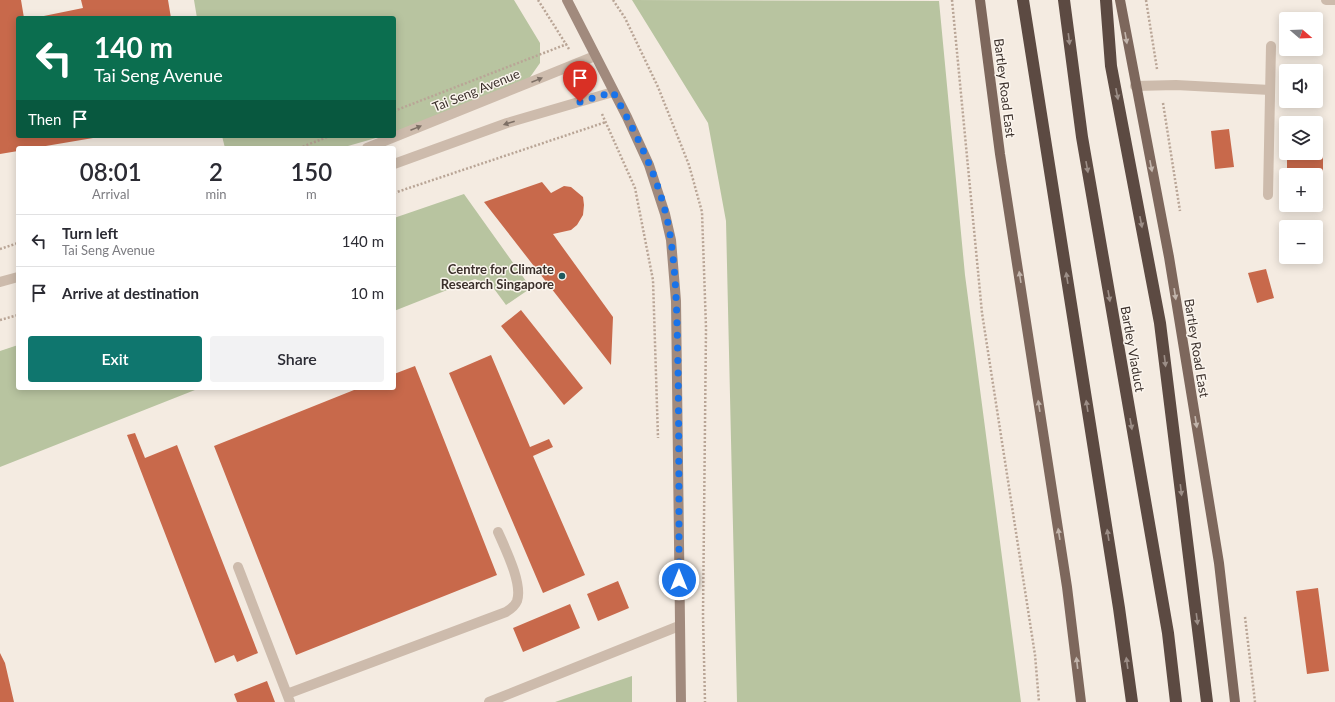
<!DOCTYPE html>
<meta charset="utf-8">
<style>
body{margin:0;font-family:Lato,sans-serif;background:#f2f2f3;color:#2b2b33;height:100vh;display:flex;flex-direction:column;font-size:15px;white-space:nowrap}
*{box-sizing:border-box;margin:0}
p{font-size:13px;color:#7c7c81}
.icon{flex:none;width:22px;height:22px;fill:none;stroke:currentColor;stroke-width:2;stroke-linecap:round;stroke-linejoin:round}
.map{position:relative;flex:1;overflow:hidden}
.side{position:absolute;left:16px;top:146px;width:380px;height:244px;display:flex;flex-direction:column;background:#fff;border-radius:4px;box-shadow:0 2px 10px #0003}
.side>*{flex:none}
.top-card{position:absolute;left:16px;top:16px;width:380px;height:122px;border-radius:4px;box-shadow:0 2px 10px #0003;background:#0b6e4f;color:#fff;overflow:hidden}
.needle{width:26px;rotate:109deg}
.tools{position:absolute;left:1279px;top:12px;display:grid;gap:8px}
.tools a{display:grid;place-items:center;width:44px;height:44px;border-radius:4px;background:#fff;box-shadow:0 2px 10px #0003;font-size:20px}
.pin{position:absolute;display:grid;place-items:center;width:34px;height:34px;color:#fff;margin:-41px -17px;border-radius:50% 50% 50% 0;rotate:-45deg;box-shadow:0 0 4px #0007}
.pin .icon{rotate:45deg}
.me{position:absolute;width:44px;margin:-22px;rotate:0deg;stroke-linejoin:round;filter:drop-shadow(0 0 3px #0008)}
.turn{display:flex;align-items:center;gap:14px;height:84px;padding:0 12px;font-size:18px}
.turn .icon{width:52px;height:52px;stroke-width:2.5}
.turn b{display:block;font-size:28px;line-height:34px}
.then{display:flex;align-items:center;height:38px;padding:0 12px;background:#0003;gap:8px;font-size:15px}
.eta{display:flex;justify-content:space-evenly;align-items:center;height:68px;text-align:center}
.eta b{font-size:24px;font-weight:600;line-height:28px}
.action{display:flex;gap:8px;margin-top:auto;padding:8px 12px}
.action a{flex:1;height:46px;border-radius:4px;background:#0f766e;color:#fff;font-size:16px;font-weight:600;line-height:46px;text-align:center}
.action a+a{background:#f2f2f3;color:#2b2b33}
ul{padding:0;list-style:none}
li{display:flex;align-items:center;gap:12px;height:52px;padding:0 12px;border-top:1px solid #e1e1e2}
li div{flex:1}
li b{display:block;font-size:15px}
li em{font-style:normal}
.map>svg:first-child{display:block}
.green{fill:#b8c4a0}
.building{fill:#c8694b}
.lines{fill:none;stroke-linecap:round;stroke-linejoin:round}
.path{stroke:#b9a596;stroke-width:2.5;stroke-dasharray:2 2;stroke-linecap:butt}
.lane{stroke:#cdbbac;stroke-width:10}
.street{stroke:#cdbbac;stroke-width:10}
.secondary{stroke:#a18a7d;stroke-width:10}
.primary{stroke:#7d675c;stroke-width:10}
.highway{stroke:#5c4a42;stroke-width:12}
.oneway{fill:#c2b5ac}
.oneway2{fill:#9c8e87}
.oneway3{fill:#7d6f65}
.route{stroke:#1a73e8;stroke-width:7;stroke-dasharray:0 12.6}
.poi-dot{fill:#1f5a5e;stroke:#fbf5ee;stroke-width:1.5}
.labels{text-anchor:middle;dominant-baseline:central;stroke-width:3;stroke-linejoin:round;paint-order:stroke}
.street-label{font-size:13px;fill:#3b302b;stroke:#fbf5ee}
.poi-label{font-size:13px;font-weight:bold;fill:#3b302b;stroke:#fbf5ee;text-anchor:end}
</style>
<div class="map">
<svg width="1335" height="702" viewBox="0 0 1335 702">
<rect width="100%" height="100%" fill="#f4ebe1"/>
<path class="green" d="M194,0h320l26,43v20l-19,27 -127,43v-115h-197z
M632,0l307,1 26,274 56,427h-284l-11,-481 -18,-98z
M222,136h161l-42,12h-116z
M464,194l67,94 -25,17 -14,-19 -17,-7 -81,32v-93z
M18,345v43h182l-200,79v-116z
M632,676v26h-77z"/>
<path class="building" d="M0,0h21l3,18h-6v118l81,1 -65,11h-16v3l-18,3z
M81,0h87l3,18h-137l49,-10z
M1287,49h30v7h-30z
M1229,129l5,38 -19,2 -4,-38z
M1316,140h7v69l-35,1v-5h28v-30h-29v-22h29z
M542,182l9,11 13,-7 7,1 12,10 1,8 -1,10 -6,10 -6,5 -18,4 60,83 -2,48 -127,-163z
M1266,269l8,29 -17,5 -9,-30z
M521,310l62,78 -19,17 -63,-79z
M491,355l39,92 19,-8 4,8 -20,9 52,119 -42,18 -94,-220z
M415,366l82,209 -201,80 -82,-209 145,-58h35v-14z
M135,433l10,25 32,-13 81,208 -21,9 -3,-7 -19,8 -88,-228z
M618,581l11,27 -31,13 -11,-27z
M1318,588l11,83 -22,3 -11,-83z
M570,604l10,24 -57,24 -10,-24z
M0,653l5,10 9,39h-14z
M267,681l8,21h-38l-3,-8z"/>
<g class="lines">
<path class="path" d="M538,0l31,49
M613,0l12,18 33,69 31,78 13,47 4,116 -3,288 2,86
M952,0l30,313 53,342 4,47
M1146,0l11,69
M1163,103l17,108
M394,111l173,-67
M602,114l33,74 18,92 5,158
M299,148l31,-12
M394,193l212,-71
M0,249l18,-6
M0,320l18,-5
M1245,617l10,85"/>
<path class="lane" d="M1326,0h9
M1135,86l41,-1 94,5
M1268,195l3,-149
M238,567l52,135
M287,694l219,-82c5,-3 9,-6 11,-11 6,-17 -12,-53 -19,-69
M489,702l190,-76"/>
<path class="street" d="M367,148l228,-92
M394,164l113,-41 106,-31
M0,282l18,-5"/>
<path class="secondary" d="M567,0l60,117 22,48 16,49 6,26 5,61 5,401"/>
<path class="primary" d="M980,0l20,154 67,433 14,115
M1120,0l49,257 50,306 16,139"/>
<path class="highway" d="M1023,0l96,608 13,94
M1064,0l18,137 86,496 8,69
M1106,0l5,66 49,257 47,379"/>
</g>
<defs><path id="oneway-solid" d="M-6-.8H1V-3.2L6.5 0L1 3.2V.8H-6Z"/></defs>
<g class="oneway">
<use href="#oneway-solid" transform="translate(1126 38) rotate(80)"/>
<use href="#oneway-solid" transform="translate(1151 166) rotate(79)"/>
<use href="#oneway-solid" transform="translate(1020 277) rotate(-99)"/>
<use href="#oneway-solid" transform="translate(1175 294) rotate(81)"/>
<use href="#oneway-solid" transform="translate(1039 406) rotate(-99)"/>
<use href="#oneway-solid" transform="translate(1196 422) rotate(81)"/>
<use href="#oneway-solid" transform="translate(1059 534) rotate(-99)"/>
<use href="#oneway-solid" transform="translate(1077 663) rotate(-97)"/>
</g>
<g class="oneway2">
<use href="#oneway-solid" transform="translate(1069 39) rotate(83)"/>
<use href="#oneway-solid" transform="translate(1117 94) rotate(79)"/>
<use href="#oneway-solid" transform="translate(1087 167) rotate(80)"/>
<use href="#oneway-solid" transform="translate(1141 222) rotate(79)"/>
<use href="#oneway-solid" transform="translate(1067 278) rotate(-99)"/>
<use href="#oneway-solid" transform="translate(1109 296) rotate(80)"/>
<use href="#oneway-solid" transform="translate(1165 361) rotate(83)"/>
<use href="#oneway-solid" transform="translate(1087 406) rotate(-99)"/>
<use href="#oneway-solid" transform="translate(1131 424) rotate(80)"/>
<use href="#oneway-solid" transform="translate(1181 490) rotate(83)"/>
<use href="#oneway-solid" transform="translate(1108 535) rotate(-99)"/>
<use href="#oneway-solid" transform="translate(1197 619) rotate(83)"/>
<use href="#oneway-solid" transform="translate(1127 663) rotate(-98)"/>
</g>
<g class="oneway3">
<use href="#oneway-solid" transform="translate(537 80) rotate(-22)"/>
<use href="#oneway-solid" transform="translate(509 123) rotate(162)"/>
<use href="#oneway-solid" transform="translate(416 128) rotate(-22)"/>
</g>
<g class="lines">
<path class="route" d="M580,102l33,-10c26,46 51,96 58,149 6,42 6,85 7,127 1,71 1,141 1,212"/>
</g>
<circle class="poi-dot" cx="562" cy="276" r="4"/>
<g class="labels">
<g class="street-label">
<text transform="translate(1005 88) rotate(83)">Bartley Road East</text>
<text transform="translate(476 90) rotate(-22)">Tai Seng Avenue</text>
<text transform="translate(1197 348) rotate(81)">Bartley Road East</text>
<text transform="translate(1133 349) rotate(80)">Bartley Viaduct</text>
</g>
<g class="poi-label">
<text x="554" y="269">Centre for Climate<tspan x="554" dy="15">Research Singapore</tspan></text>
</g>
</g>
</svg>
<div class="tools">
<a><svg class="needle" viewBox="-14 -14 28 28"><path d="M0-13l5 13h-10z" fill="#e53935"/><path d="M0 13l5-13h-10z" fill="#7c7c81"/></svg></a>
<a><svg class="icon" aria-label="sound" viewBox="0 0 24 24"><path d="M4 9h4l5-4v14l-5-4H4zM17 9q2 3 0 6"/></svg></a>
<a><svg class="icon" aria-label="layers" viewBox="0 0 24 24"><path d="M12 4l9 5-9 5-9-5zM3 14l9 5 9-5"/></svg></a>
<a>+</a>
<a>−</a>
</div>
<div class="pin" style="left:580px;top:102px;background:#d93025"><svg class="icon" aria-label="arrive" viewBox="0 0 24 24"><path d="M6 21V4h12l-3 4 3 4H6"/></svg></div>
<svg class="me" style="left:679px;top:580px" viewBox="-20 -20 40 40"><circle r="17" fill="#1a73e8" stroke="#fff" stroke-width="3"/><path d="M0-11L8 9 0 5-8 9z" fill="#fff"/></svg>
<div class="top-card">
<div class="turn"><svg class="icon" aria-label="left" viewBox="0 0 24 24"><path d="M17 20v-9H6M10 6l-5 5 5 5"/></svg><div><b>140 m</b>Tai Seng Avenue</div></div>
<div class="then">Then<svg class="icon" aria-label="arrive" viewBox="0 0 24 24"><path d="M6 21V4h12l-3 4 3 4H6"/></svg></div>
</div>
<section class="side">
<div class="eta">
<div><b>08:01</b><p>Arrival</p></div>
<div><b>2</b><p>min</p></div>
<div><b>150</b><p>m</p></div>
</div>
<ul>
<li><svg class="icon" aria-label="left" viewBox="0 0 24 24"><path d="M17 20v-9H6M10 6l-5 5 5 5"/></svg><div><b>Turn left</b><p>Tai Seng Avenue</p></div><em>140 m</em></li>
<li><svg class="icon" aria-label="arrive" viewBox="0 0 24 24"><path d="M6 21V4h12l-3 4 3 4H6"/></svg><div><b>Arrive at destination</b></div><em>10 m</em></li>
</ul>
<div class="action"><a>Exit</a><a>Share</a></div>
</section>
</div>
